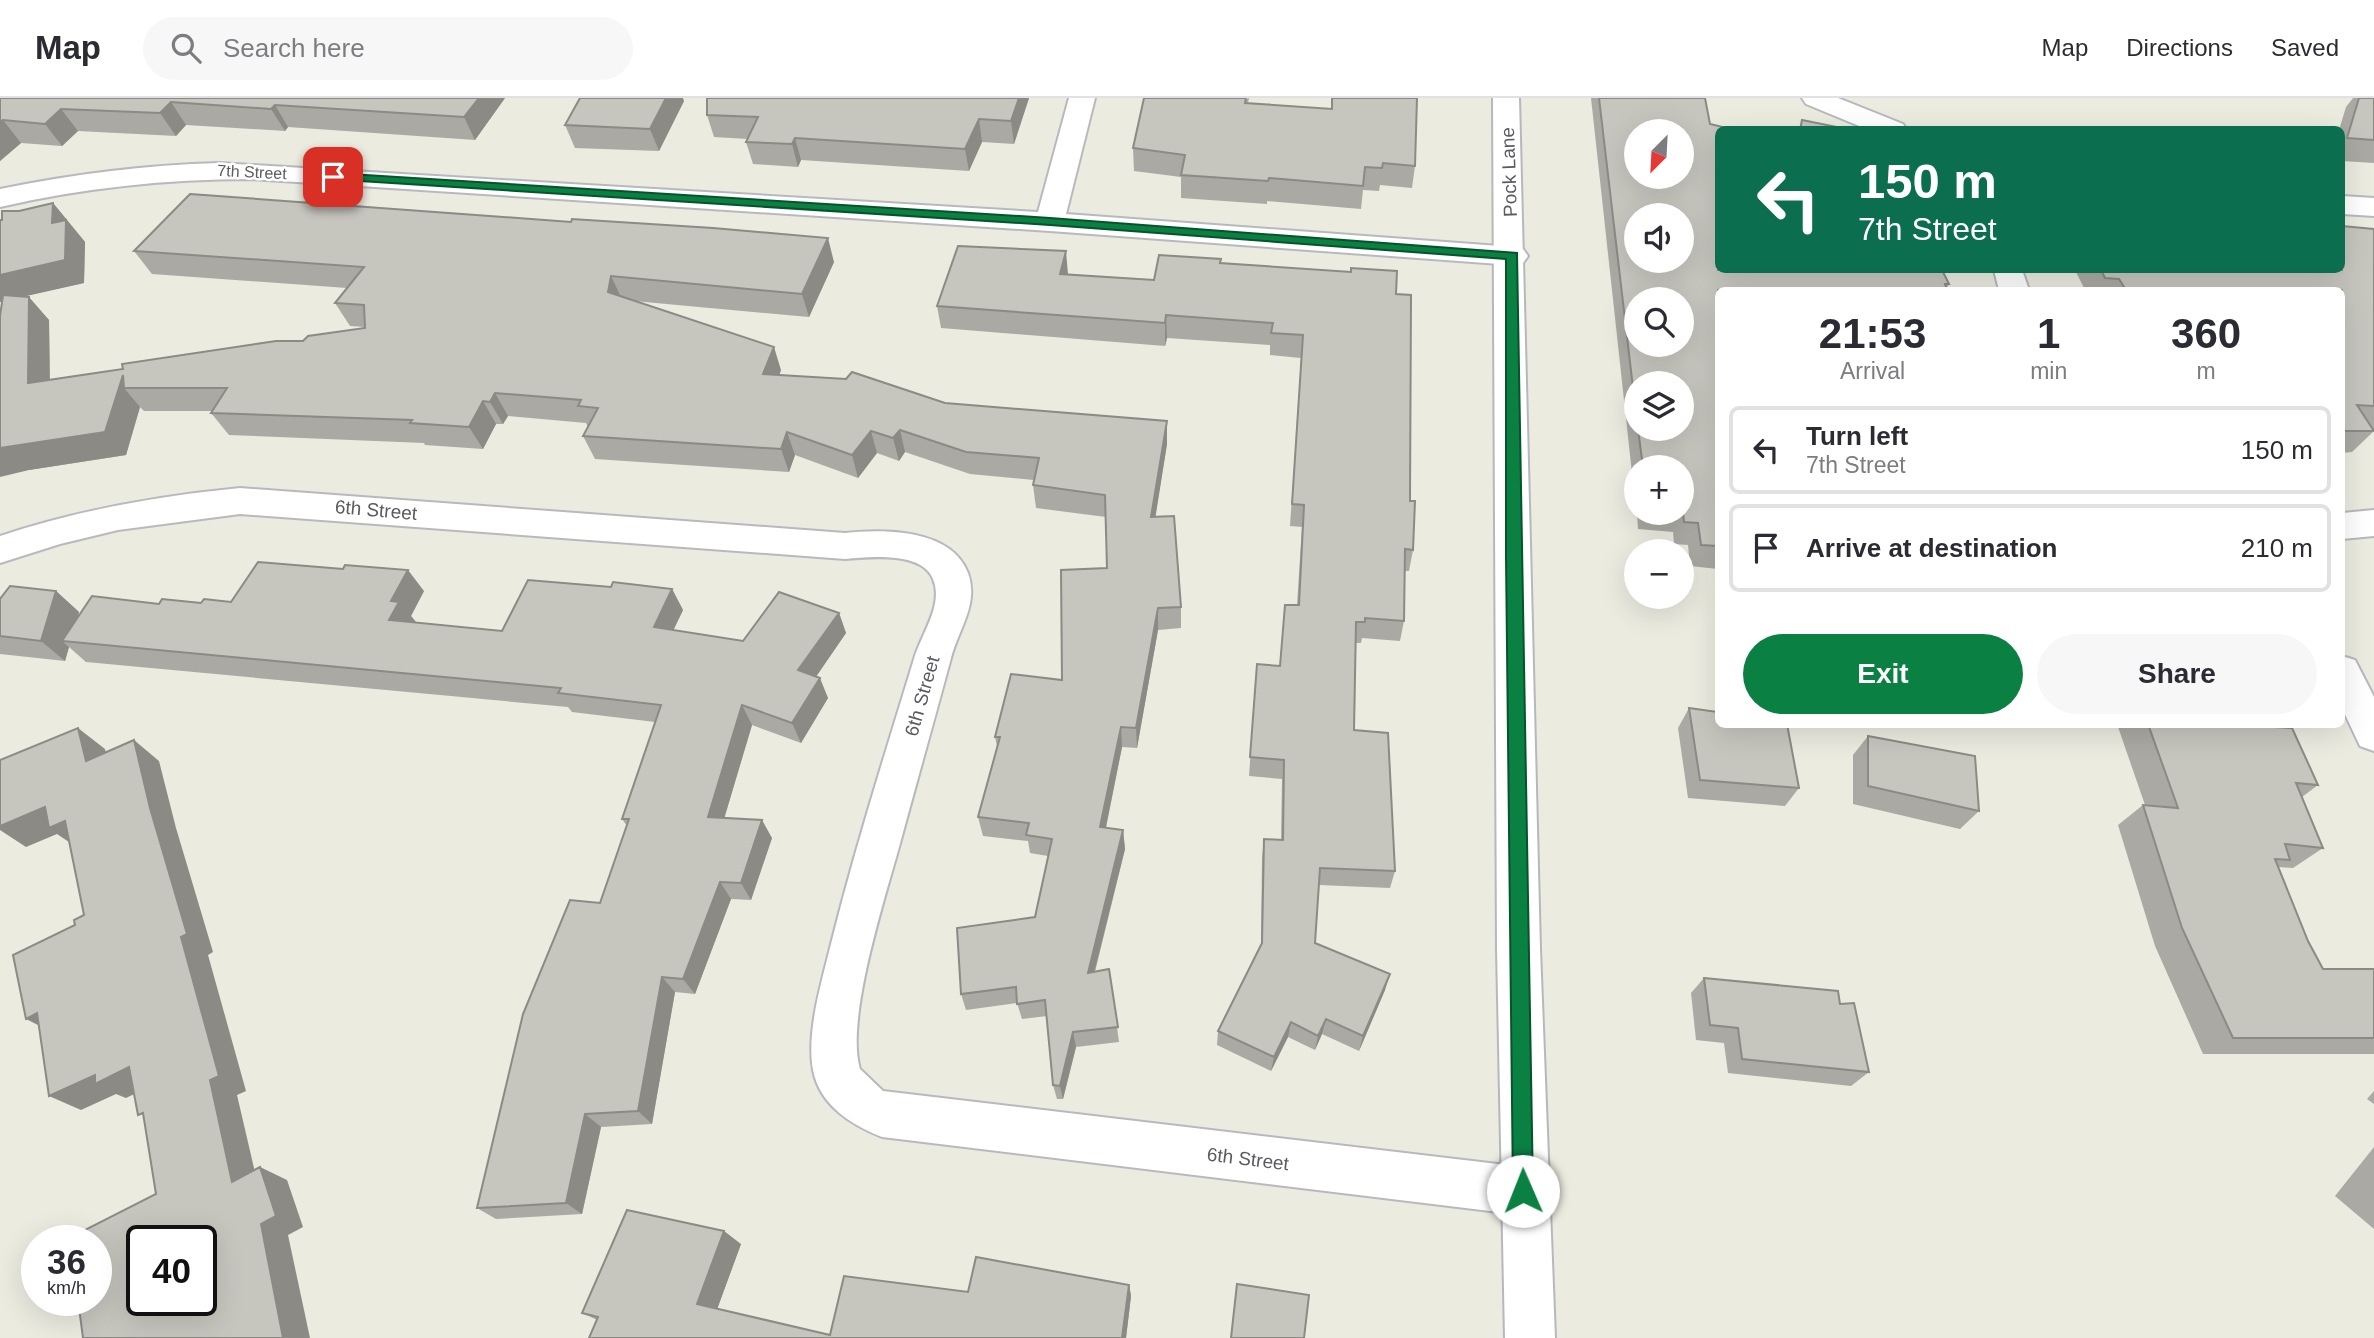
<!DOCTYPE html>
<meta charset="utf-8">
<style>
body{margin:0;font-family:Helvetica,sans-serif;background:#f7f7f7;color:#2b2b33;height:100vh;display:flex;flex-direction:column;font-size:26px;white-space:nowrap}
*{box-sizing:border-box;margin:0}
p{font-size:23px;color:#7c7c81}
.icon{flex:none;width:38px;height:38px;fill:none;stroke:currentColor;stroke-width:2;stroke-linecap:round;stroke-linejoin:round}
.map{position:relative;flex:1;overflow:hidden}
.panel{position:absolute;left:1715px;top:189px;width:630px;height:441px;display:flex;flex-direction:column;background:#fff;border-radius:10px;box-shadow:0 7px 28px #0002}
.panel>*{flex:none}
.guide{position:absolute;left:1715px;top:28px;width:630px;height:147px;border-radius:10px;box-shadow:0 7px 28px #0002;background:#0b6e4f;color:#fff;overflow:hidden}
.needle{width:46px;rotate:204deg}
.controls{position:absolute;left:1624px;top:21px;display:grid;gap:14px}
.controls a{display:grid;place-items:center;width:70px;height:70px;border-radius:50%;background:#fff;box-shadow:0 7px 28px #0002;font-size:35px}
.speed{position:absolute;left:21px;top:1127px;display:flex;gap:14px;font-size:35px;font-weight:700;text-align:center}
.speed>*{display:grid;place-content:center;width:91px;height:91px;border-radius:50%;background:#fff;box-shadow:0 7px 28px #0002;line-height:1}
.speed small{font-size:18px;font-weight:400}
.speed .limit{border:4px solid #111;border-radius:10px;background:#fff;color:#111}
.pin{position:absolute;display:grid;place-items:center;width:60px;height:60px;color:#fff;margin:-30px;border-radius:14px;box-shadow:0 4px 10px #0006}
.me{position:absolute;width:77px;margin:-38px;rotate:359deg;stroke-linejoin:round;filter:drop-shadow(0 0 5px #0008)}
.turn{display:flex;align-items:center;gap:24px;height:147px;padding:0 28px;font-size:32px}
.turn .icon{width:91px;height:91px;stroke-width:2.5}
.turn b{display:block;font-size:49px;line-height:60px}
.eta{display:flex;justify-content:space-evenly;align-items:center;height:119px;text-align:center}
.eta b{font-size:42px;font-weight:700;line-height:49px}
.primary-button{display:flex;gap:14px;margin-top:auto;padding:14px 28px}
.primary-button a{flex:1;height:80px;border-radius:42px;background:#0b8043;color:#fff;font-size:28px;font-weight:700;line-height:80px;text-align:center}
.primary-button a+a{background:#f7f7f7;color:#2b2b33}
ul{padding:0;list-style:none}
li{display:flex;align-items:center;gap:21px;height:88px;margin:0 14px 10px;padding:0 14px;border:4px solid #e1e1e2;border-radius:10px}
li div{flex:1}
li b{display:block;font-size:26px}
li em{font-style:normal}
header{display:flex;align-items:center;gap:42px;box-sizing:border-box;height:98px;padding:0 35px;background:#fff;border-bottom:2px solid #e1e1e2}
header strong{font-size:33px}
nav{display:flex;gap:38px;margin-inline-start:auto;font-size:24px}
.search{width:490px;height:63px;background:#f7f7f7;display:flex;align-items:center;gap:18px;box-sizing:border-box;padding:0 24px;border-radius:38px;color:#7c7c81;font-size:26px}
.map>svg:first-child{display:block}
.lines{fill:none;stroke-linecap:round;stroke-linejoin:round}
.street-casing{stroke:#b8b9be;stroke-width:4}
.secondary-casing{stroke:#b6b8be;stroke-width:4}
.street{fill:#fff;fill-rule:evenodd}
.secondary{fill:#fff;fill-rule:evenodd}
.wall{fill:#aaa9a3;fill-rule:evenodd}
.shaded-wall{fill:#8b8a85}
.building{fill:#c6c5be;stroke:#8b8a85;stroke-width:2;fill-rule:evenodd}
.route{fill:#0b8043;stroke:#07532c;stroke-width:2}
.labels{text-anchor:middle;dominant-baseline:central;stroke-width:5;stroke-linejoin:round;paint-order:stroke}
.far-street-label{font-size:16px;fill:#595b60;stroke:#fff}
.street-label{font-size:19px;fill:#595b60;stroke:#fff}
</style>
<header>
<strong>Map</strong>
<div class="search"><svg class="icon" aria-label="search" viewBox="0 0 24 24"><circle cx="10" cy="10" r="6"/><path d="M15 15l6 6"/></svg>Search here</div>
<nav><a>Map</a><a>Directions</a><a>Saved</a></nav>
</header>
<div class="map">
<svg width="2374" height="1240" viewBox="0 0 2374 1240">
<rect width="100%" height="100%" fill="#ebebe0"/>
<g class="lines">
<g class="street-casing">
<path id="street" d="M1069,0h26l-29,116 447,33 10,2 5,7 -5,7 -10,2 -463,-34 -799,-52c-85,0 -168,9 -251,28v-18c73,-15 145,-24 219,-26l819,49z
M1802,0h36l65,26 4,6h-38l-63,-26z
M2342,98l32,2v18l-32,-2z
M1994,172h28l7,20h-30z
M240,390l605,45c37,-4 106,-5 123,40 11,31 -9,55 -17,85 -17,63 -35,126 -52,189 -14,51 -54,173 -39,222l23,22 640,76 17,7 7,17 -7,17 -17,7 -641,-78c-30,-12 -62,-31 -69,-67 -7,-38 9,-89 18,-126 24,-96 54,-190 83,-285 7,-25 30,-54 19,-80 -11,-28 -65,-22 -88,-20l-605,-45 -122,16 -58,14 -60,19v-27c78,-26 158,-40 240,-48z
M2374,412v26l-32,3v-26z
M2342,558l13,4 19,37v54l-14,-5 -18,-38z"/>
</g>
<g class="secondary-casing">
<path id="secondary" d="M1493,0h26l21,851 15,389h-50l-8,-389z"/>
</g>
<use href="#street" class="street"/>
<use href="#secondary" class="secondary"/>
</g>
<path class="wall" d="M0,0h505l-30,42 -187,-13 -3,4 -99,-6 -10,11 -98,-5 -16,15 -41,-3 -21,18z
M1029,0l-15,46 -32,-2 -13,29 -168,-11 -3,7 -45,-3 -7,-22 2,-3 -34,-2 -7,-22z
M1249,0l-1,5 167,63 -3,22 -32,-3 -1,6 -16,-1 -2,19 -94,-8v3l-86,-6v-21l-47,-6 -1,-23z
M1591,0h114l5,26 239,160 -2,4 -229,2v279l-28,-3 -2,-21 -14,-1 -1,-12 -35,-3 -1,-16h45v-46h-46v43zM1636,285l46,46h-46z
M2353,0h21v65l-32,-2v-31h-3l7,-23z
M684,3l-25,50 -84,-3 -10,-23z
M53,105l32,39 -1,41 -60,13 25,24 1,60 253,-39 62,-14 -15,-1 -15,-23 12,-15 -195,-14 -18,-23 700,11 -25,55 -175,-16 147,69 -2,5 166,28 222,41 -12,73 26,90v21l-23,2 -21,118 -15,-1 -16,81 17,2 2,19 -30,123 14,-3 10,73 -43,5 -13,52h-6l-4,-14 -6,-69 -25,3 -5,-16 -51,7 -5,-16 74,-77 13,-61 -18,-3 -2,-12 -45,-5 -5,-19 19,-71 -2,-9 67,-57 45,-112 -1,-51 -70,-9 -3,-23 1,-5 -64,-6 -65,-22 -6,9 -22,-8 -19,25 -63,-23 -6,17 -194,-13 -12,-23 5,-9 -2,-4 -78,-7 -5,8h-7l-13,25 -58,-4 -1,-2 -195,-8 -18,-22v-2h-67l-4,-4 -14,48 -97,15 -27,-168h-2v-82l19,-9z
M2374,131v202l-22,21 -10,1v-163h-257l-10,-20h267z
M1221,161v4l175,31 17,256 -4,21h-4l-1,50 -4,20 -38,-3 -1,5h-5l-2,87 41,141 -5,17 -71,-3 -4,58 70,47 -26,61 -37,-17 -7,16 -27,-13 -17,34 -54,-26 1,-14 43,-84 1,-90 2,-18 17,1 1,-61 -33,-3 8,-112 23,2 17,-61 5,-78 -12,-1 11,-168 -31,-3v-10l-103,-7 -2,8 -224,-18 -4,-22 131,-32 86,6z
M611,489l61,2 11,21 -10,20 70,11 96,-28 7,20 -30,43 12,22 -27,45 -49,-18 -28,93 48,20 -21,62 -20,-1 -36,95 -20,-2 -23,132 -51,3 -19,87 -86,5 -19,-11 123,-305 27,-77 -5,-7 33,-97 -83,-10 -4,-5 -482,-45 -17,-15 -4,14 -65,-7v-55l56,-8 23,21 -1,4 81,-12 72,-2 193,-11 -13,25 5,6 86,9z
M1689,610l110,80 -14,18 -97,-8 -10,-70z
M2117,626h157l44,61 -16,12 21,51 -30,20 -15,-1 30,74 15,28h51v85h-171l-48,-108 -37,-121 25,-20h2z
M1868,638l111,75 -19,18 -107,-25v-49z
M1704,880l136,26 29,68 -18,14 -123,-13 -4,-30 -28,-3 -5,-47z
M2374,993v13l-7,-5z
M2374,1049v82l-39,-33z
M741,1146l-24,65 113,26 138,-43 161,-7 2,11 -5,42h-537l8,-18 -15,-7z"/>
<path class="shaded-wall" d="M479,0h26l-30,42 -11,-23z
M666,0h17l1,3 -25,50 -9,-22z
M1019,0h10l-15,46 -3,-23z
M171,4l15,23 -10,11 -16,-23z
M275,7l13,22 -3,4 -14,-22z
M61,11l17,22 -16,15 -17,-22z
M979,21l3,23 -13,29 -4,-22z
M3,22l18,23 -21,18v-39z
M795,40l6,22 -3,7 -6,-23z
M53,105l32,39 -1,41 -84,19v-27l52,-52z
M828,140l6,24 -25,55 -7,-23z
M1066,153l2,23h-8z
M611,178l11,23 -14,-7z
M29,199l20,23 1,86 -22,-23z
M1166,217l1,23 -2,8v-23z
M774,249l7,23 -10,27 -8,-23z
M123,277l1,13 16,19 -14,48 -97,15 -29,7v-29z
M495,295l13,23 -5,8 -13,-22z
M483,303l13,23 -13,25 -14,-22z
M1167,323v23l-15,95 -1,-22z
M900,332l5,22 -6,9 -6,-23z
M871,333l6,22 -19,25 -6,-23z
M787,334l8,23 -6,17 -8,-23z
M408,472l16,21 -13,25 5,6 -27,-2 2,-19z
M672,491l11,21 -18,38 -11,-21z
M56,493l23,21 -8,30 -9,-1 7,6 -4,14 -24,-20z
M1158,510v22l-21,118 -1,-20z
M839,515l7,20 -39,57 -9,-20z
M820,580l8,20 -27,45 -9,-20z
M742,607l10,20 -33,111 -11,-19z
M1121,629l1,20 -20,99 -2,-19z
M78,630l27,21 7,32 -26,-20z
M134,642l25,21 17,67 37,124 -5,3 38,136 -9,4 23,99 -28,-12z
M45,709l28,20 5,21 -21,-14 -31,13 -26,-17v-4z
M762,722l10,18 -21,62 -10,-17z
M1123,732l2,19 -35,140 -2,-16z
M720,784l11,17 -36,95 -12,-15z
M1390,876l-5,16 -26,61 4,-15z
M662,879l13,15 -23,132 -14,-13z
M37,915l21,22 -32,-16z
M1326,921l-4,15 -7,16 3,-14z
M1291,924l-3,15 -17,34 3,-14z
M1073,934l3,15 -13,52 -3,-13z
M129,969l30,15 -33,16 -10,-4 -35,16 -32,-14 46,-21z
M585,1016l16,13 -19,87 -16,-11z
M260,1069l27,13 16,47 -15,8 22,103h-27l-22,-114z
M724,1133l17,13 -26,71 -18,-11z
M1129,1187l2,11 -5,42h-4z"/>
<path class="building" d="M0,0h479l-15,19 -189,-12 -4,4 -100,-7 -11,11 -99,-4 -16,15 -42,-4 -3,2z
M580,0h86l-16,31 -85,-4z
M707,0h312l-8,23 -32,-2 -14,30 -170,-11 -3,6 -46,-2 12,-25 -51,-2z
M1144,0h102l-1,5 87,6v-11h85l-2,68 -32,-3 -1,5 -17,-1 -2,19 -94,-8 -1,3 -87,-6 4,-20 -52,-7z
M1599,0h106l5,26 25,6h-17v140h224l7,14h-4l2,6h-229v256l-17,-1 -3,-22 -14,-1 -1,-11 -1,-1v-43h-39l-5,-38h44v-46h-46v30zM1636,33h46v46h-46zM1636,117h46v46h-46zM1636,201h46v46h-46z
M2359,0h15v42l-27,-2z
M1802,22l40,8v2h-42z
M190,96l381,28 1,-3 141,9 115,10 -26,56 -191,-18 -3,16 166,55 -11,27 83,5 6,-7 93,31 222,18 -16,96 23,-1 7,91 -23,1 -22,120 -15,-1 -21,100 23,3 -35,143 21,-4 9,58 -45,5 -13,54 -7,-1 -8,-85 -28,4 -1,-17 -55,7 -4,-66 78,-11 17,-78 -26,-4 3,-12 -51,-6 22,-80h-5l16,-63 51,6 -1,-110 46,-2 -2,-73 -72,-10 6,-27 -73,-6 -66,-22 -7,8 -22,-7 -19,24 -65,-23 -6,17 -198,-13 15,-28 -20,-2 3,-6 -86,-7 -5,9 -7,-1 -14,26 -59,-4 2,-3 -201,-7 16,-25h-103l-1,-13 -18,57 -105,16v-132l3,-21 26,2 -1,86 95,-14 -1,-5 154,-23h27l5,-5 57,-8 -1,-23 -29,-2 29,-36 -230,-16z
M53,105l-1,20 14,-3 -1,40 -65,15v-55h2v-9h17z
M2342,128l32,3v177l-17,-1 17,26h-32v-141h-216l-7,-11 -14,-1 -4,-8h241z
M958,148l108,5 -6,23 94,6 5,-25 62,4 -1,4 131,9v-4l46,3 -1,23 15,1 -1,206h5l-2,49 -8,-1 -1,72 -39,-3v4h-9l-2,108 34,3 7,138 -75,-3 -5,75 75,31 -27,62 -37,-17 -8,17 -27,-14 -17,35 -56,-26 44,-88 2,-104 19,1 1,-80 -34,-3 7,-93 23,2 5,-61h14l5,-100 -12,-1 11,-169 -32,-2 2,-10 -107,-8 -1,8 -228,-17z
M258,464l85,7 2,-4 63,5 -17,31 8,1 -10,18 113,11 26,-51 83,7 2,-5 59,7 -18,38 89,14 36,-49 60,21 -41,57 22,8 -28,45 -50,-18 -34,112 54,3 -21,63 -21,-1 -37,97 -21,-2 -24,134 -53,3 -19,89 -89,5 46,-194 47,-114 30,3 29,-84h-7l39,-114 -103,-12 3,-5 -499,-47 30,-45 67,8 3,-5 39,4 3,-4 27,3z
M10,488l46,5 -15,50 -41,-5v-37z
M1689,610l29,4v12h69l12,64 -99,-8z
M2148,626h126l1,3 17,1 26,57 -22,-2 27,65 -38,-4 5,16 -15,-1 33,82 15,28h51v69h-141l-51,-110 -39,-123 35,3z
M78,630l8,33 48,-21 16,68 37,126 -6,3 38,139 -9,4 22,102 28,-15 16,49 -15,8 22,114h-200l-5,-38h18v-59h-27v-3l87,-44 -13,-81 -5,2 -9,-48 -34,17v-9l-46,21 -12,-83 -11,6 -13,-64 62,-30 -1,-5 10,-5 -19,-94 -16,7 -4,-21 -45,19v-66zM142,1143h59v59h-59z
M1868,638l107,20 4,55 -111,-25z
M1704,880l134,13 2,13 14,-1 15,69 -127,-13 -4,-31 -28,-3z
M627,1112l97,21 -27,73 133,31 14,-59 124,16 8,-35 153,28 -7,53h-533l9,-21 -16,-4z
M1237,1186l72,11 -5,43h-73z"/>
<path class="route" d="M333,75l717,45 467,35 16,938 -3,7 -7,3 -7,-3 -3,-7 -7,-635v-297l-456,-34 -721,-46v-5z"/>
<g class="labels">
<g class="far-street-label">
<text transform="translate(252 74) rotate(3)">7th Street</text>
</g>
<g class="street-label">
<text transform="translate(1509 74) rotate(-92)">Pock Lane</text>
<text transform="translate(376 412) rotate(5)">6th Street</text>
<text transform="translate(922 598) rotate(-74)">6th Street</text>
<text transform="translate(1248 1061) rotate(7)">6th Street</text>
</g>
</g>
</svg>
<div class="controls">
<a><svg class="needle" viewBox="-14 -14 28 28"><path d="M0-13l5 13h-10z" fill="#e53935"/><path d="M0 13l5-13h-10z" fill="#7c7c81"/></svg></a>
<a><svg class="icon" aria-label="sound" viewBox="0 0 24 24"><path d="M4 9h4l5-4v14l-5-4H4zM17 9q2 3 0 6"/></svg></a>
<a><svg class="icon" aria-label="search" viewBox="0 0 24 24"><circle cx="10" cy="10" r="6"/><path d="M15 15l6 6"/></svg></a>
<a><svg class="icon" aria-label="layers" viewBox="0 0 24 24"><path d="M12 4l9 5-9 5-9-5zM3 14l9 5 9-5"/></svg></a>
<a>+</a>
<a>−</a>
</div>
<div class="speed"><div>36<small>km/h</small></div><div class="limit">40</div></div>
<div class="pin" style="left:333px;top:79px;background:#d93025"><svg class="icon" aria-label="arrive" viewBox="0 0 24 24"><path d="M6 21V4h12l-3 4 3 4H6"/></svg></div>
<svg class="me" style="left:1523px;top:1093px" viewBox="-20 -20 40 40"><circle r="19" fill="#fff"/><path d="M0-13L10 11 0 6-10 11z" fill="#0b8043"/></svg>
<div class="guide">
<div class="turn"><svg class="icon" aria-label="left" viewBox="0 0 24 24"><path d="M17 20v-9H6M10 6l-5 5 5 5"/></svg><div><b>150 m</b>7th Street</div></div>
</div>
<section class="panel">
<div class="eta">
<div><b>21:53</b><p>Arrival</p></div>
<div><b>1</b><p>min</p></div>
<div><b>360</b><p>m</p></div>
</div>
<ul>
<li><svg class="icon" aria-label="left" viewBox="0 0 24 24"><path d="M17 20v-9H6M10 6l-5 5 5 5"/></svg><div><b>Turn left</b><p>7th Street</p></div><em>150 m</em></li>
<li><svg class="icon" aria-label="arrive" viewBox="0 0 24 24"><path d="M6 21V4h12l-3 4 3 4H6"/></svg><div><b>Arrive at destination</b></div><em>210 m</em></li>
</ul>
<div class="primary-button"><a>Exit</a><a>Share</a></div>
</section>
</div>
